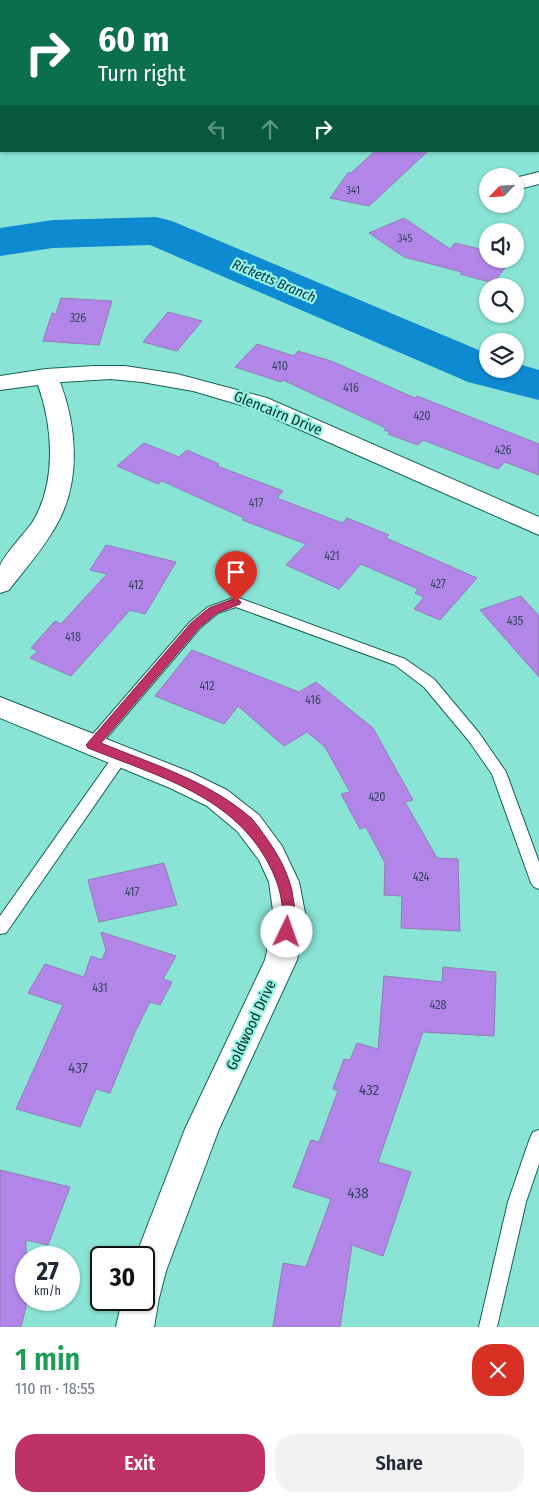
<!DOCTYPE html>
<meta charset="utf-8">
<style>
body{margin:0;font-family:"Fira Sans Condensed",sans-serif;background:#f2f2f3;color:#1f2937;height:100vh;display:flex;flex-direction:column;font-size:19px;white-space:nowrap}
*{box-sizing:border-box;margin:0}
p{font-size:16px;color:#747a83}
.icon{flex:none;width:28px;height:28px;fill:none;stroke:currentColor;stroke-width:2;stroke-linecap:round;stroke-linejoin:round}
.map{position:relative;height:1327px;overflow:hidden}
.side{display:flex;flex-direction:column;background:#fff;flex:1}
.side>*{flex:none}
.banner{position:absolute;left:0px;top:0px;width:540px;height:152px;box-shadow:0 1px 4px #0004;background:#0b6e4f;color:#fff;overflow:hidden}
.needle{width:32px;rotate:245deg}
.buttons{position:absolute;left:479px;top:168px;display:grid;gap:10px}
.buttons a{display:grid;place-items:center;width:45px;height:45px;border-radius:50%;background:#fff;box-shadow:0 1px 4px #0004;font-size:25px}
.speed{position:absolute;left:15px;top:1246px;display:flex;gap:10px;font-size:25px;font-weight:700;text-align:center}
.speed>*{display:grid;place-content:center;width:65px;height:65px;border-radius:50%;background:#fff;box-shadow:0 1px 4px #0004;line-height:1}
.speed small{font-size:12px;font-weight:400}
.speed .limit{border:2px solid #111;border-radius:8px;background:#fff;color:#111}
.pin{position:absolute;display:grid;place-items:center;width:42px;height:42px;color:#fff;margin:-51px -21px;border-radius:50% 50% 50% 0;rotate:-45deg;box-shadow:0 0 5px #0007}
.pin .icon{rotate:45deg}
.me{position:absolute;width:55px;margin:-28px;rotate:3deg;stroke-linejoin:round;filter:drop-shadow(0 0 4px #0008)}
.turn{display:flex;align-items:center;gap:18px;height:105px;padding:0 15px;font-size:22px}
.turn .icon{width:65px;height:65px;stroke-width:2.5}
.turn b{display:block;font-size:35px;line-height:42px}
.lanes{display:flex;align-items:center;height:48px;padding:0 15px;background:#0003;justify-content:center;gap:25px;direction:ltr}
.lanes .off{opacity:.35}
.round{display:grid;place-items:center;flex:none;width:52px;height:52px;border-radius:20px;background:#f2f2f3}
.head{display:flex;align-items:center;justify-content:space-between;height:85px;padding:0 15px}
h1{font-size:30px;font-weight:600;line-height:38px;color:#1e9e55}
.button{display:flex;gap:10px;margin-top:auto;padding:10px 15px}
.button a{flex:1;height:58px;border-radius:20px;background:#be3265;color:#fff;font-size:20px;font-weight:600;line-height:58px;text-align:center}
.button a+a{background:#f2f2f3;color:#1f2937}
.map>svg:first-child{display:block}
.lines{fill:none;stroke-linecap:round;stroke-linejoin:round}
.river{fill:#0e8ad1;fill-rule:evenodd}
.building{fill:#b186e8;stroke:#947bb5}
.service-casing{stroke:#156158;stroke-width:2}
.minor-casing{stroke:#156158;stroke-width:2}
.service{fill:#fff;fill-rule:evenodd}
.minor{fill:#fff;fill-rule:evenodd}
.route{fill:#be3265;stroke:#7c2042}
.labels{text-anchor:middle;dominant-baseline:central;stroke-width:4.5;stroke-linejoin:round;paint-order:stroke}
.far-number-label{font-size:11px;fill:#34485c}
.number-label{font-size:12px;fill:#34485c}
.far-water-label{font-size:14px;font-style:italic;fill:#022f4c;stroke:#96f2e3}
.street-label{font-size:15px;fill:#0a332e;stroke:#96f2e3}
.near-number-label{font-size:15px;fill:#34485c}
</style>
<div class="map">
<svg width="539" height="1327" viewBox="0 0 539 1327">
<rect width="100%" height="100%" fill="#89e4d6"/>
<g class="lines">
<path class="river" d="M156,217l16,4 316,133v15h27v-6l24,7v30l-71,-18 -318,-137 -97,3 -53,8v-28l53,-8z"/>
</g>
<path class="building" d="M375,151h53l-59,55 -39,-8 18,-25h3z
M404,218l46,31 5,-6 33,8v8h24l-19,24 -33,-9 2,-2 -58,-15 -35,-24z
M61,298l51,3 -13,44 -56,-4 9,-28 4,1z
M168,312l34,9 -25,30 -34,-9z
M257,344l37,12 4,-5 33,10 84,37 2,-2 122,48v31l-34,-13 -7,7 -75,-29 -5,5 -30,-11 2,-2 -6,-2 2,-2 -103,-48 -2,2 -46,-15z
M144,443l35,14 8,-7 32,14 -2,2 66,25 -6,7 65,25 5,-5 42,17 -3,3 91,40 -37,42 -26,-11 10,-12 -9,-4 3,-4 -57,-25 -22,25 -53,-24 20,-21 -64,-24 2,-2 -82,-37 -4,3 -41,-18z
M106,545l70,17 -31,52 -15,-4 -59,66 -41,-18 8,-7 -7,-3 24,-27 6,3 46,-50 -17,-4z
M521,596l18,20v61l-59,-67z
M192,650l107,42 17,-10 57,46 40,72 -8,2 32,56 21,1 2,72 -59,-3 1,-32 -18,-1 1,-32 -19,-36 -6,2 -19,-35 9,-2 -25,-45 -18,-15 -23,14 -46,-40 -14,18 -69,-28z
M164,863l13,42 -78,17 -11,-42z
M101,932l75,24 -13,23 9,3 -12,23 -10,-3 -15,30 -25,61 -14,-4 -16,38 -64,-18 47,-104 -35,-12 17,-29 39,13 7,-21 11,4 4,-10z
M443,967l53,5 -2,64 -71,-4 -45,130 33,10 -28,84 -31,-11 -12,82h-67l10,-64 23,4 25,-68 -38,-12 18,-47 8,2 19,-51 -5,-2 11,-30 6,1 7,-17 21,6 6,-73 58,6z
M0,1170l70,17 -22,58 -22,-5v67l-5,20h-21z"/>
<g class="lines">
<g class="service-casing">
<path id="service" d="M0,36h1v6h-1z
M236,597l169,62 29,20 45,54 27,39 33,90v27l-5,-2 -3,-4 -39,-109 -23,-33 -45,-54 -29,-22 -159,-58 -18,6 -18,15 -103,121 -5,1 -5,-1 -2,-4 2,-4 103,-119 18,-15z
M121,751l5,1 2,4 -2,4 -120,173 -6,1v-18l116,-164z
M539,1130v34l-13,38 -29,125h-18l29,-125 22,-64 3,-6z"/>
</g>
<g class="minor-casing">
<path id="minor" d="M0,114h1v12h-1z
M539,172v12l-24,6v-12z
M94,366h31l52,8 90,24 272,119v18l-288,-127 -58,-17 -51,-9 -32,-3 -48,3h-2c17,45 21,99 -3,142 -13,24 -32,45 -48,66l-9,3c0,-8 0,-19 0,-27 3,-10 25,-33 32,-43 25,-40 21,-96 6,-138l-38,5v-14l46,-7z
M0,697l190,75 37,18 32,25 23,31 17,36 7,36 -9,42 -78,169 -53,142 -7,27 -5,29h-38l6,-27h22v-42h-9l50,-129 80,-169 9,-42 -5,-36 -10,-22 -22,-29 -30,-25 -37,-18 -170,-70z"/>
</g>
<use href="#service" class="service"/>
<use href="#minor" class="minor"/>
</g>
<path class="route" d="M236,598l5,4 -1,2 -23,9 -18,15 -98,115c51,21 108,38 150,75 6,6 11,14 16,21 11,15 21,34 25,52 2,15 7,30 -1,45l-4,1 -5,-1c-3,-7 1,-12 1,-19 0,-11 -3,-27 -7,-37 -32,-82 -114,-102 -188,-132l-2,-3 105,-122 18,-15z"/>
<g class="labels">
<g class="far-number-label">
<text x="353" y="190">341</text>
<text x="405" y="238">345</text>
</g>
<g class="number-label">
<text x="78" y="318">326</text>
<text x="280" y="366">410</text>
<text x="351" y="388">416</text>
<text x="422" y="416">420</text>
<text x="503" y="450">426</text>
<text x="256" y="503">417</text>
<text x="332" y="556">421</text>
<text x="438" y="584">427</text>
<text x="136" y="585">412</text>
<text x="515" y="621">435</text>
<text x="73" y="637">418</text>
<text x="207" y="686">412</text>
<text x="313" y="700">416</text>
<text x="377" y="797">420</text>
<text x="421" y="877">424</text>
<text x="132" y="892">417</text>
<text x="100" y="988">431</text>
<text x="438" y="1005">428</text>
</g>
<g class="far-water-label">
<text transform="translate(274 281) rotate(23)">Ricketts Branch</text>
</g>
<g class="street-label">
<text transform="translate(278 413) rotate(22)">Glencairn Drive</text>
<text transform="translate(251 1025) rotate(-65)">Goldwood Drive</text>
</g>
<g class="near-number-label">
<text x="78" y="1068">437</text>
<text x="369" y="1090">432</text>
<text x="358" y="1193">438</text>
</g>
</g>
</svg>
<div class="buttons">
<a><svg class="needle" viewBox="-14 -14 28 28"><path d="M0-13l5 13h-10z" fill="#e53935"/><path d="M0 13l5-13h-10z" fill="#747a83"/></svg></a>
<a><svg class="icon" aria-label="sound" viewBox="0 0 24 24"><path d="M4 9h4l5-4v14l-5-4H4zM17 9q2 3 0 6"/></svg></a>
<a><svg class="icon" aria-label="search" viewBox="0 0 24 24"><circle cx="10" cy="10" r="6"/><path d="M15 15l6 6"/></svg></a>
<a><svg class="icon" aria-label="layers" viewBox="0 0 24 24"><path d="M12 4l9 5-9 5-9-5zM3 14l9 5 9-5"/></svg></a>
</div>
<div class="speed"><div>27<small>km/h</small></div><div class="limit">30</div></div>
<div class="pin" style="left:236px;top:602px;background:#d93025"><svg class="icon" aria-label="arrive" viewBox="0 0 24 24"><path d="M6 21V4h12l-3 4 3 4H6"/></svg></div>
<svg class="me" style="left:287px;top:932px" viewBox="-20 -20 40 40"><circle r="19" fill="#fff"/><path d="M0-13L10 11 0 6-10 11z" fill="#be3265"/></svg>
<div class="banner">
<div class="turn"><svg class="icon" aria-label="right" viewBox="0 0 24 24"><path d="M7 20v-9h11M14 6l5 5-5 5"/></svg><div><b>60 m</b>Turn right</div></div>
<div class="lanes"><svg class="icon off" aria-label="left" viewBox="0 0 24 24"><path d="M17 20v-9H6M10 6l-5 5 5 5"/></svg><svg class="icon off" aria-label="ahead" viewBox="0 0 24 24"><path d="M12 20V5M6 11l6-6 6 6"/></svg><svg class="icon" aria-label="right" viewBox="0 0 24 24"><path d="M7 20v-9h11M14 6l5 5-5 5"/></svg></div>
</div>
</div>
<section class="side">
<div class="head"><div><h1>1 min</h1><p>110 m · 18:55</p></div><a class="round" style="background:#d93025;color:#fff"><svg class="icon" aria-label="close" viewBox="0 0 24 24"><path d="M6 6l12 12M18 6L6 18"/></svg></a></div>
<div class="button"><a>Exit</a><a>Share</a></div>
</section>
